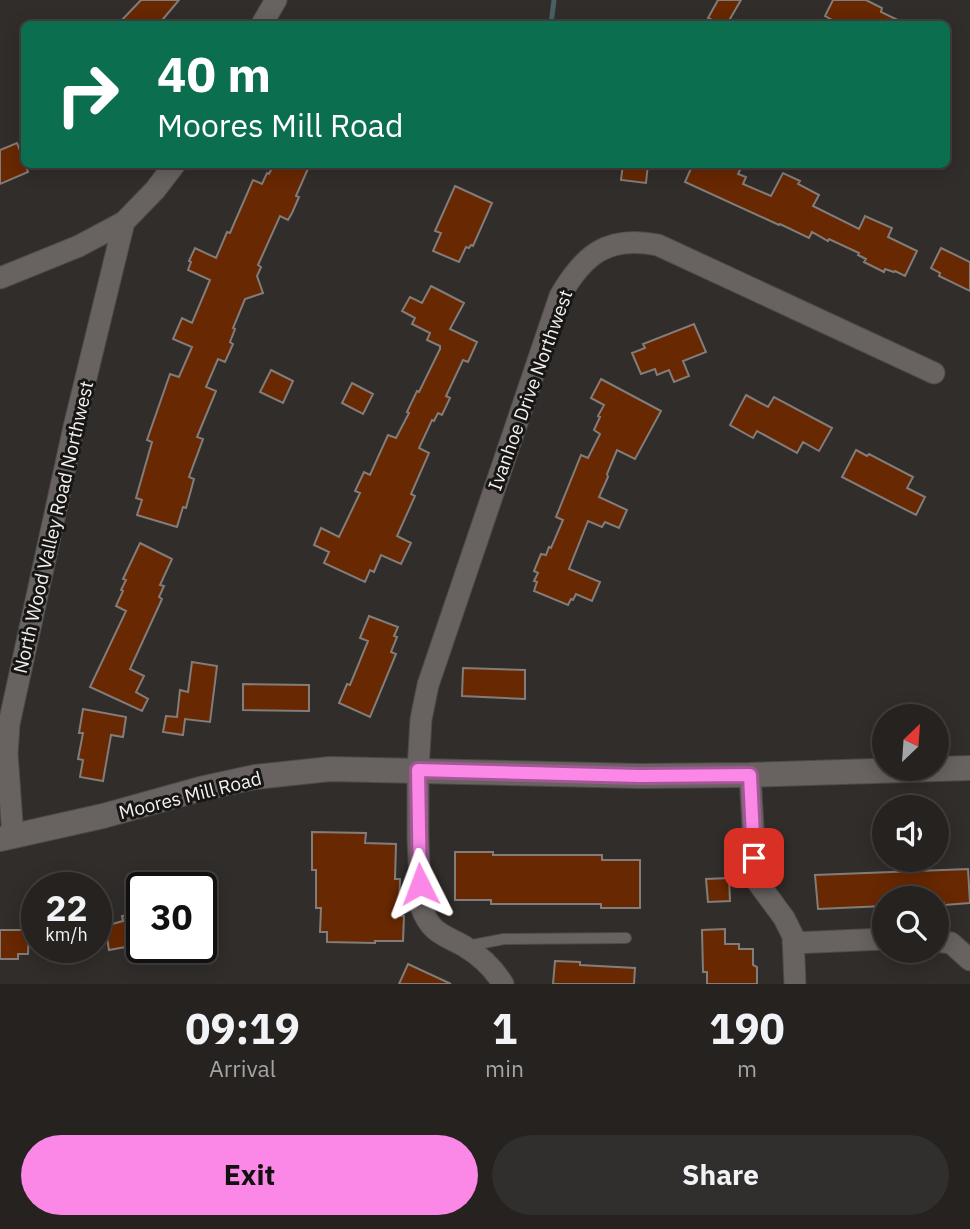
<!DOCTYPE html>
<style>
body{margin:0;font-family:"IBM Plex Sans",sans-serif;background:#312f2d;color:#f1f3f6;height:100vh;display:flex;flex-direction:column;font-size:26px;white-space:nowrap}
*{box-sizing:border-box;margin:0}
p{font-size:23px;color:#a3a4a5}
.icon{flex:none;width:38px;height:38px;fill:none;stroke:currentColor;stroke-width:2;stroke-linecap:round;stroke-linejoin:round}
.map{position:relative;height:984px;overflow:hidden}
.side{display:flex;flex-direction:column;background:#252220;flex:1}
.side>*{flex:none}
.guide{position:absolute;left:21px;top:21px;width:929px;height:147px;border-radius:10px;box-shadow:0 4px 18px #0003,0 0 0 2px #423f3e;background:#0b6e4f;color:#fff;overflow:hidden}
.needle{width:46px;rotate:25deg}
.tools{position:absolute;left:872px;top:704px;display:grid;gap:14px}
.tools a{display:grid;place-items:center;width:77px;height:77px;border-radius:50%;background:#252220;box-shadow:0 4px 18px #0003,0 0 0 2px #423f3e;font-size:35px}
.speed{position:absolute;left:21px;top:872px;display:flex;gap:14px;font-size:35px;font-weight:700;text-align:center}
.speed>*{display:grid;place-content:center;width:91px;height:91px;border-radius:50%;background:#252220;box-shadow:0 4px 18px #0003,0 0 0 2px #423f3e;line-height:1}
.speed small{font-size:18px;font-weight:400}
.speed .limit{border:4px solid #111;border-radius:10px;background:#fff;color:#111}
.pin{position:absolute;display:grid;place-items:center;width:60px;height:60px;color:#fff;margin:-30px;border-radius:14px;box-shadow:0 4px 10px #0006}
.me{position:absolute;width:77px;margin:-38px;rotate:357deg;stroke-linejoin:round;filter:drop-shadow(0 0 5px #0008)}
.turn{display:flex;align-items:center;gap:24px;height:147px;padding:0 21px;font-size:32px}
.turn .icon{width:91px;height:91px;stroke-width:2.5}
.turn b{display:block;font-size:49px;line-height:60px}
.eta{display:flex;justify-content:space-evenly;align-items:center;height:119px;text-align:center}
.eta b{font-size:42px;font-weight:700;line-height:49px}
.cta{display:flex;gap:14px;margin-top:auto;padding:14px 21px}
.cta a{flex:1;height:80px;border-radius:42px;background:#fb87e6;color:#111;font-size:28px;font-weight:700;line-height:80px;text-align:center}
.cta a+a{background:#312f2d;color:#f1f3f6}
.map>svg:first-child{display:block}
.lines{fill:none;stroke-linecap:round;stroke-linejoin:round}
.stream{stroke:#496063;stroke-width:5}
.building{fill:#682801;stroke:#827d7a;stroke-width:2}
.service-casing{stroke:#4d4a48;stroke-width:12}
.minor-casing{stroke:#4d4a48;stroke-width:23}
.tertiary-casing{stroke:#4d4a48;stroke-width:26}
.service{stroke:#686361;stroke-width:10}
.minor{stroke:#686361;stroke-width:21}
.tertiary{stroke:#686361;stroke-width:24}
.route-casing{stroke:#a35896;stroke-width:18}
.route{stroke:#fb87e6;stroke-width:12}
.labels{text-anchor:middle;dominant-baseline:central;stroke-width:6;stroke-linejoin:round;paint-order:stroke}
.street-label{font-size:19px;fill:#f3f0ef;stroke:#181615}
</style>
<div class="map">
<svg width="970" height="984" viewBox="0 0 970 984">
<rect width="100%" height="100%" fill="#312d2b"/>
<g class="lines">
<path class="stream" d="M551,24l3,-24"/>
</g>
<path class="building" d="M141,0h38l-20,24h-41z
M718,0h23l-14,24h-6l-13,-6z
M833,0h33l16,8 -1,4 25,12h-73l1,-3 -9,-5z
M17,143l11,29 -28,12v-34z
M274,164h36l-14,32 3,1 -7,16 -4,7 -8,-4 -22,49 3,2 -4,9 6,17 -18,6 -12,29 2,1 -5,13 3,2 -8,18 -7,-3 -12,28 10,4 -19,46 6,2 -14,38 5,2 -8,29 -3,-1 -6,20 -40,-12 5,-15 -6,-2 16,-56 -5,-2 23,-66 9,3 13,-30 -19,-8 9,-21 10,5 18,-43 -22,-10 3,-8 -2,-1 6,-13 21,10 11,-26 3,1 23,-53 9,4 5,-11 2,1z
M623,164h25l-2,19 -25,-3z
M693,164h50l-5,10 8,3 -3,7 28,12 12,-23 17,8 -2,3 21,11 -6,11 46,23 6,-13 27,12 -4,9 29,14 -12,25 -10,-5 -1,1 -9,-3 -1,3 -20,-10 2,-3 -8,-4 1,-2 -30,-14 -1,2 -16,-9 -3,6 -29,-14 -1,1 -94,-43z
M455,186l37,17 -19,43 -2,-1 -2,3 -3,-1 -7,15 -26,-11 8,-18 -6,-2z
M941,248l29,14v29l-31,-15 1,-3 -9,-5z
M431,286l33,17 -14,26 27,13 -9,20 -5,-2 -17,36 4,2 -8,17 -4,-2 -4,8 -2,-1 -13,28 10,5 -18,41 4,2 -18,40 14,7 -10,21 -20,-9 -7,17 -4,-2 -5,12 -41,-19 5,-11 -15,-7 7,-17 18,9 21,-44 -5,-2 9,-19 6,3 18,-40 8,3 13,-25 -2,-1 10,-21 2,1 21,-43v-3l-13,-6 3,-7 -18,-9 3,-6 -13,-7 8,-14 12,6z
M694,324l12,28 -23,9 6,15 -15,6 -5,-12 -12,5 -2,-6 -14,5 -9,-21 13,-5 -2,-4z
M271,370l22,11 -10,22 -23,-11z
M601,379l60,32 -26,48 -18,-9 -10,24 1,3 -9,20 28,13 -8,18 -14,-6 -3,5 -14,-6 -19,48 31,13 -8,19 -16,-7 -3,6 -2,-1 -3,6 -34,-14 3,-9 -3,-1 4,-8 -4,-2 7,-17 5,1 3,-8 2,1 12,-28 -7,-3 25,-62 7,3 12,-24 -6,-4 6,-13 -2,-1 6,-11 -13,-7z
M352,383l21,11 -10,20 -21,-11z
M746,395l22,12 6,-10 58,31 -13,23 -16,-9 -6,11 -40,-22 -4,7 -23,-13z
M856,450l11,6 2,-2 44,23 -6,11 18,9 -9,18 -74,-38z
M140,543l32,16 -12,26 4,1 -5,11 3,2 -32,70 14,7 -8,16 12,7 -6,12 -52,-24 36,-76 -10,-5 7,-15 -2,-1 5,-10 -3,-1z
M369,616l29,11 -4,9 3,1 -6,15 5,2 -26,63 -31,-14 8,-19 3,1 18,-44 -8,-3z
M192,662l25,4 -7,56 -25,-3 -2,16 -20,-3 3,-16 11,1 3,-27 8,2z
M463,668l62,2v29l-63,-3z
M243,684l66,1v26l-66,-1z
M83,709l43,8 -3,20 -12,-2 -8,46 -23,-4 3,-17 -5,-1 5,-26h-4z
M312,832l54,1 -1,10 31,1 -1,35h5l-1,37h5l-1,25h-28v2l-48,-1v-10h-7l1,-24h-5v-38h-4z
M455,852h38v3h109v5h38v48h-39v-4h-110v-4h-36z
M968,869l2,34 -26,2v-2l-8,1v-6h-52v8l-66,3 -3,-34z
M729,878l1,23 -22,1 -2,-23z
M142,913v31l-33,6 -4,-24 18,-5 -1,-5z
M725,929v15h14v5h14v16l4,2v17h-50v-12h-4l-1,-42z
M0,930h29l-1,24h-10v5h-18z
M133,947h51v7l-48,9z
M555,961l25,1v3l55,3 -1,16h-81z
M408,964l43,20h-52z"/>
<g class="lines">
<g class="service-casing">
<path id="service" d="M467,946l37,-7 122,-1"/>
</g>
<g class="minor-casing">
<path id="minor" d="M262,24l14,-24
M0,278l79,-32 45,-24 31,-32 20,-26
M750,775l6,105 28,38 9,18 2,48
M13,836l-6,-82 2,-30 65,-297 50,-205
M936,941l15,2 19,17
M793,943l91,-4
M503,984c-9,-15 -24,-29 -39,-38 -22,-12 -33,-13 -43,-39l-3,-69v-68l3,-51 7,-34 132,-389c24,-42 48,-61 98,-51l276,128"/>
</g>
<g class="tertiary-casing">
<path id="tertiary" d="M0,839l103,-23 97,-27 55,-12 75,-8 309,7 111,-1 220,-7"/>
</g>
<use href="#service" class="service"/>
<use href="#minor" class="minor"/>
<use href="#tertiary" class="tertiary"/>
</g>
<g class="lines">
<g class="route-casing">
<path id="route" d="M420,884l-2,-114 221,6 111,-1 4,83"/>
</g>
<use href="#route" class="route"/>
</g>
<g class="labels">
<g class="street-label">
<text transform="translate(530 390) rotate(-70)">Ivanhoe Drive Northwest</text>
<text transform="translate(53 527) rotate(-77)">North Wood Valley Road Northwest</text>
<text transform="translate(190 795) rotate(-14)">Moores Mill Road</text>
</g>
</g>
</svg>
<div class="tools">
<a><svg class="needle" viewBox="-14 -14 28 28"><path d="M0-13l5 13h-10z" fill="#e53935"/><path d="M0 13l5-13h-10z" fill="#a3a4a5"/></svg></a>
<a><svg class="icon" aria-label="sound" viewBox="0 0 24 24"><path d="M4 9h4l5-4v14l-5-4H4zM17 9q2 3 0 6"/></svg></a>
<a><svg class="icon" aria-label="search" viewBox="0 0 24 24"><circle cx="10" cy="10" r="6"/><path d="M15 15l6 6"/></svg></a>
</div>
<div class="speed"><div>22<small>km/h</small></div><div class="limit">30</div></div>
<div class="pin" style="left:754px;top:858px;background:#d93025"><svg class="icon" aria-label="arrive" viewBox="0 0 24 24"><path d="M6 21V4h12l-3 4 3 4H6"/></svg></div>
<svg class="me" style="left:420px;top:884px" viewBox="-20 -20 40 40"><path d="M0-17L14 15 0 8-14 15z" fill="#fb87e6" stroke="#fff" stroke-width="4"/></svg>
<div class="guide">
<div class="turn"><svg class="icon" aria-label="right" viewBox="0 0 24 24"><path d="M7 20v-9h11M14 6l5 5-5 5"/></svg><div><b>40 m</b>Moores Mill Road</div></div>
</div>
</div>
<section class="side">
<div class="eta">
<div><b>09:19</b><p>Arrival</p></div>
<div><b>1</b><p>min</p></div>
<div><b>190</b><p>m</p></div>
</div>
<div class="cta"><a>Exit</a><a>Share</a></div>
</section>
